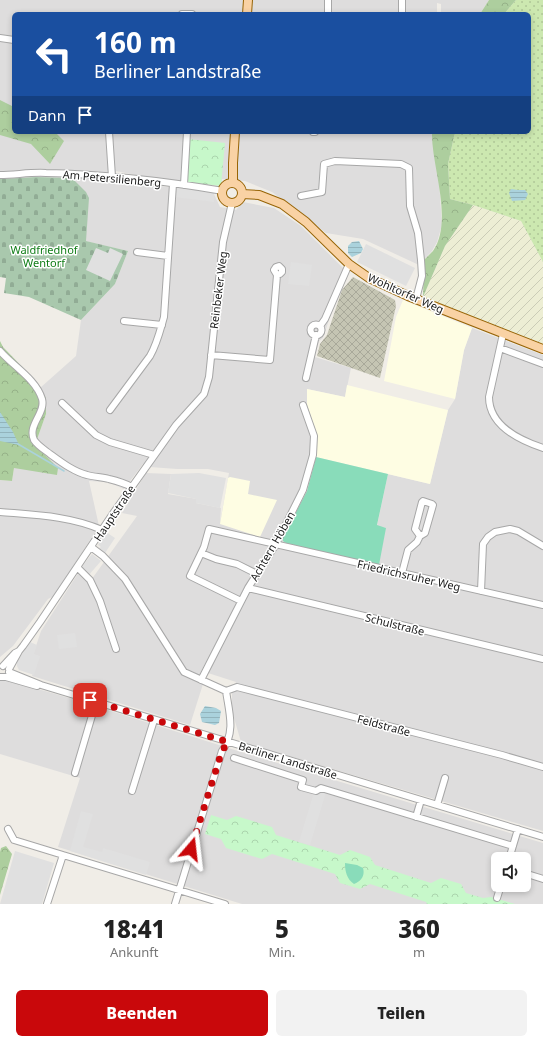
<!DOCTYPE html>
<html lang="de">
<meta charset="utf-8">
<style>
body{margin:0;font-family:"Noto Sans",sans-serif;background:#f2f2f2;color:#222;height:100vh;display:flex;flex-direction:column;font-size:15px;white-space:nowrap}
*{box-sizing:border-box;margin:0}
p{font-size:13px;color:#767676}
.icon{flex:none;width:22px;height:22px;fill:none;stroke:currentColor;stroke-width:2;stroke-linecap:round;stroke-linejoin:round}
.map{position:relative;height:904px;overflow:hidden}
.sheet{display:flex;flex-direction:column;background:#fff;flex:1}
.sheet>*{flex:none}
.top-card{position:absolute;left:12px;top:12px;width:519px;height:122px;border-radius:6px;box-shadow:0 2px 6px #0003;background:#1a4fa0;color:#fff;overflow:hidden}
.fabs{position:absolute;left:491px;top:852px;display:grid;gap:8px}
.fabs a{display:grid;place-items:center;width:40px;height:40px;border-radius:6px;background:#fff;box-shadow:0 2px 6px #0003;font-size:20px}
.pin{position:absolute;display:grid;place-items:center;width:34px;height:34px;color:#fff;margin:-17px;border-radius:8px;box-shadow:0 2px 6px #0006}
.me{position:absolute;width:44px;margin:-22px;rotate:17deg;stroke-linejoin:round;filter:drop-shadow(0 0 3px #0008)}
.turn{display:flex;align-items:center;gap:14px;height:84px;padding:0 16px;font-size:18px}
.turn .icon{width:52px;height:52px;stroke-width:2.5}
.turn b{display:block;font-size:28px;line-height:34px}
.then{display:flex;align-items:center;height:38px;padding:0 16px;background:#0003;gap:8px;font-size:15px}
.eta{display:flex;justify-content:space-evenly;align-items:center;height:68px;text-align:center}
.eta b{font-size:24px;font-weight:800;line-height:28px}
.primary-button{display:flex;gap:8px;margin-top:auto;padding:8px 16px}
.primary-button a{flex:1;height:46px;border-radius:6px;background:#c9080b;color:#fff;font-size:16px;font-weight:800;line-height:46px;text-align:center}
.primary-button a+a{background:#f2f2f2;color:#222}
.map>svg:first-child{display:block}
.residential{fill:#dedddd;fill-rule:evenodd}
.education{fill:#fefde3}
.construction{fill:url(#construction-cross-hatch)}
.farmland{fill:url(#farmland-furrows)}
.grass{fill:url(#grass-dots)}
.forest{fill:url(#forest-crowns)}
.cemetery{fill:url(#cemetery-stones)}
.park{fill:url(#park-crowns)}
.pitch{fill:#89dcba}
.parking{fill:#e0e0e0}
.water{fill:url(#water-rules)}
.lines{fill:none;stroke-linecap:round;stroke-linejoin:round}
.stream{stroke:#aad2dc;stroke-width:1.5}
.minor-casing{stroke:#a7a7a7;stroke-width:8}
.major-casing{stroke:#976406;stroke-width:10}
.minor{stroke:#fff;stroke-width:6}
.major{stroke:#f9d2a4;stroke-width:8}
.route{stroke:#c9080b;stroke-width:7;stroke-dasharray:0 12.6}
.labels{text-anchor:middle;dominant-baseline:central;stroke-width:3;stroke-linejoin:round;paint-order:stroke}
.street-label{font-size:11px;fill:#202020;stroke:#fff}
.park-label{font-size:11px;fill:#107d17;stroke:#fff}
</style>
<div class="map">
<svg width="543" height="904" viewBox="0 0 543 904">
<defs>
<pattern id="construction-cross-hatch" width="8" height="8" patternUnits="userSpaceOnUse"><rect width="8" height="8" fill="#c5c5b3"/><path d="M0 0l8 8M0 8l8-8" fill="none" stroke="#a9a99a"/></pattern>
<pattern id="farmland-furrows" width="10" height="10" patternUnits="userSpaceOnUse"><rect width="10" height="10" fill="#edeed4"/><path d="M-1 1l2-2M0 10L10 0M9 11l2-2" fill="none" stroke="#cbccb6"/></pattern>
<pattern id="grass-dots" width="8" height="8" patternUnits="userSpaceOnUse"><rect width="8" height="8" fill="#cce8b0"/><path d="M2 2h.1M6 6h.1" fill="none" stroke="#afc797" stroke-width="1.8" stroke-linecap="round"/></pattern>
<pattern id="forest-crowns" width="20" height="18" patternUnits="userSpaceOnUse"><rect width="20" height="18" fill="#adce9e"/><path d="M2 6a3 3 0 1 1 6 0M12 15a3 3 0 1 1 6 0" fill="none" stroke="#95b188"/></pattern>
<pattern id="cemetery-stones" width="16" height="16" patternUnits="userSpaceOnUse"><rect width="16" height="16" fill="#a9c8ad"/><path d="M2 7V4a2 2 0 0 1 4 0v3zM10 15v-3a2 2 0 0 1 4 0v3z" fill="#91ac95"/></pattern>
<pattern id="park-crowns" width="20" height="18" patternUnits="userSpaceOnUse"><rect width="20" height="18" fill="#c7f8ca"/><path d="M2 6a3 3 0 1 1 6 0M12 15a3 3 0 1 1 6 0" fill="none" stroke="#abd4ad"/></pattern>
<pattern id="water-rules" width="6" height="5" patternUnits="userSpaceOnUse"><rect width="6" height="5" fill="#aad2dc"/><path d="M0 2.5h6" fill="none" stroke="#92b4bc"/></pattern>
</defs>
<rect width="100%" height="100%" fill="#f0ede7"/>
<path class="residential" d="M0,0h489l-9,14h-39v-10l-4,-1v11h-423v118h418l7,49 3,44 -5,17 -5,9 -13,14 -56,-26 -37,-6 -54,-41 -27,-11 -23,-2 -1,7 -71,-8 -34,-7v10l97,11 7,15 16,3 7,-8 31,6 27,18 47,47 -18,44 -7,21 -4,3 -4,16 36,11 -6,29 -38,-8v15l10,31 -1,22 -8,30 -25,50 103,-9 -9,-2 11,-52 42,10 18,-74 7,-11 9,-49 8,-22 71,27v476l-302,-89 -9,-31v-19l4,-10 -28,-9 44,-87 25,-40 -6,-2 -22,36 -53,101 7,3 -13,41 -158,-49 6,-19 -5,-2 8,-24 38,-59 10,11 48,-67 -15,-3 24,-40 25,1 -3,20 29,5 -1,4 25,5 -1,15 9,-50 -21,-4h-31l-27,-2 -7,-3 -19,25 -16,-7 -19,-1 10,45 -45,70 -6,3 -35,47 -13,11v-177l12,1 2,-13 21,-23 11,-31v-16l-6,-10 36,-32 5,-36 34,-36 13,-33 -43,-10 3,-43 -16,-20 -36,-1 -36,2z
M7,680l69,20 162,51 305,92v61h-301l-184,-57 22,-69 -80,-24v-73zM498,859h26v26h-26z"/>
<path class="education" d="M403,300l69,28 -8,22 -9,49 -71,-18 12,-64z
M347,385l101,25 -18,74 -114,-27 1,-22 -10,-31v-15l38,8z
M230,477l20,4 -2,13 29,6 -17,37 -40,-13 8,-46z"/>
<path class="construction" d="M353,277l42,23 1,6 -16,72 -63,-22 3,-12 7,-9 15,-45z"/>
<path class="farmland" d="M473,205l48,16 22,41v84l-120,-49 22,-51z"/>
<path class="grass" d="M516,0h27v262l-22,-41 -48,-16 -23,-6 -2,-35 7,-32h74v-118h-25z"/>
<path class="forest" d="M489,0h27l-12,14h-24z
M0,100l14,7v25h41l9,9 -14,23 -19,-20 -31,-9z
M432,132h23l-7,32 2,35 23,6 -28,41 -22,51 1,-37c3,-3 6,-6 9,-9 21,-31 -2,-85 -1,-119z
M0,341l3,6 29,30 14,21v16l-11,31 23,23 -1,7 -43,-7 -2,13 -12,-1z
M6,846l6,8 -12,41v-43l1,-4z"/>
<path class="cemetery" d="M36,177l36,1 14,14 3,6 -3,43 42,10 -13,33 -34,36 -52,-23 -25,-4 2,-15 -6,-1v-98z"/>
<path class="park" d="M188,139l37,4 -4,43 -35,-4z
M211,815l16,5 9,-4 36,11 4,8 64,20 10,-5 20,7 5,8 56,18 10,-5 20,6 5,9 17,5 8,-1 24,7h-88l-1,-2 -56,-18 -10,5 -20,-6 -5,-9 -63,-20 -10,5 -36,-11 -5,-9 -16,-5z"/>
<path class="pitch" d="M316,457l72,17 -11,51 9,3 -7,37 -93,-22 -3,-2v-4l24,-46z
M345,863l12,2 6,3c2,7 -1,13 -9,16 -7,-5 -9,-12 -9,-21z"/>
<path class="parking" d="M176,186l38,5v11l-39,-5z
M366,244l49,24 -9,18 -49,-24z
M96,248l12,5 2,-5 13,6 -13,27 -24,-11z
M291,262l21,3 -3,21 -21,-2z
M199,473l27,5 -6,30 -24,-5v-4l-28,-6 3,-19z
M106,532l9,6 -10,15 -6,-5 2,-1 -3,-2z
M92,554l9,7 -13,15 -8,-7z
M75,633l2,14 -18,2 -2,-14z
M30,642l7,3 -3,9 6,2 -6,19 -15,-5 -2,-4v-4z
M315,789l11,3 -16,53 -11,-3z
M81,811l12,3 -10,33 19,5 1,-4 47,14 -4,13 -76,-24z
M15,851l39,12 -12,41h-42z"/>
<path class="water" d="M511,189l7,1h7l3,4 -3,6 -13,1 -3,-8z
M359,241l4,8 -2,4 -9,4 -4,-4v-7l4,-4z
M0,412l13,20 6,13 -19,-4z
M205,706l11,2 5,3 -2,12 -4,2 -13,-3 -2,-8z"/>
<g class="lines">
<path class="stream" d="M18,444l46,27"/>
<g class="minor-casing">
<path id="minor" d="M182,14h10
M328,14v-14
M402,14v-14
M0,38l14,2
M109,132l3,45
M313,132h2
M0,175c15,0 31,-3 46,-2 59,1 119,8 177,18
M184,185l3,-53
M301,196l21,-4 2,-28 11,-3 66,3 8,4 1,38 8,27 3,27 1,16 -6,23
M137,252l31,4
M124,321l38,4
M310.5 330a5.5 5.5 0 1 1 11 0a5.5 5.5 0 1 1-11 0Z
M320,326l5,-7 24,-55
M503,334l-14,63c0,29 30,43 54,51
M500,348l43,16
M0,351c13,15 36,28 42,48 4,14 -15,26 -8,41 4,6 11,10 16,14 11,8 24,18 37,21 7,2 15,2 22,4 8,2 15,4 23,8
M211,355l59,5 7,-85 -3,-5 2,-3 3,-1 3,3v3l-2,2 -3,1
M306,378l10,-43
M62,403l34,32 14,7 44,13
M110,410l40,-54c7,-12 10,-25 14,-39l9,-133
M0,512c35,3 70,4 102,18
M91,547l12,9 22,23 59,93 42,19c3,21 10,41 -4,60l-47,153
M201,553l15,6 21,5 20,10
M77,567l13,13 10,21 16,48
M402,573l6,-23 9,-8 3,-6 5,-3 8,-28 -1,-1 -9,-3 -1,1 -7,27 5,7
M248,588l295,71
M481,591l2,-47 5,-7 7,-5 15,-3 8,2 25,15
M241,601l-51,-25 14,-29 5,-18 334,76
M3,666l12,-13 4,-2 4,-5 17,-24 74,-110 62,-87 28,-31 5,-17 14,-135 9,-39
M9,669l10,-18
M9,672l32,13 502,152
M0,677h6l31,9
M201,680l47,-92 28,-44 27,-54 10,-35 1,-19 -11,-31
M226,691l11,-4 265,68 41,12
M234,758l69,22 -2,7 15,4 5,-3 192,58
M75,773l21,-71
M132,791l22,-71
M437,805l8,-27
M416,817l5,-17
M8,829l6,11 49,15
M509,859l9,-30
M524,873l19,6
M497,898l4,-13
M47,904l16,-49 162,49"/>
</g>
<g class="major-casing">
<path id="major" d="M247,14l1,-14
M233,183v-20l2,-31
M222 193a10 10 0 1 1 20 0a10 10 0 1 1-20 0Z
M242,194l17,1 23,9 24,18 43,42 20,14 39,18 135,53"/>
</g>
<use href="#minor" class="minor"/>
<use href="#major" class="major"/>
</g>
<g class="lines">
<path class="route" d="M90,700l138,42 -6,9 -31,98"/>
</g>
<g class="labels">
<g class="street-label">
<text transform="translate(112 178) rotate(5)">Am Petersilienberg</text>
<text transform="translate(218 290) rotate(-83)">Reinbeker Weg</text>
<text transform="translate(406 293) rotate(24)">Wohltorfer Weg</text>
<text transform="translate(114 513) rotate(-56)">Hauptstraße</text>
<text transform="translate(272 546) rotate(-60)">Achtern Höben</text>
<text transform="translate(409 575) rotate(13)">Friedrichsruher Weg</text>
<text transform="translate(395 624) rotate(14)">Schulstraße</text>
<text transform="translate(384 725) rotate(15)">Feldstraße</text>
<text transform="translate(288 760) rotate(17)">Berliner Landstraße</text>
</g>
<g class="park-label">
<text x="44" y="249">Waldfriedhof<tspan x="44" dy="13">Wentorf</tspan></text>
</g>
</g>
</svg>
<div class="fabs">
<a><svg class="icon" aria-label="sound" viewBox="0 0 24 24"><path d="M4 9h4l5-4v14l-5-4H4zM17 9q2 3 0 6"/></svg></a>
</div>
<div class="pin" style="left:90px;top:700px;background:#d93025"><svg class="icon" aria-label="arrive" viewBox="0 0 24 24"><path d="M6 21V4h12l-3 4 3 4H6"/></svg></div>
<svg class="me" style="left:191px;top:849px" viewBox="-20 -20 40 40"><path d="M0-17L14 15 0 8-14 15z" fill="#c9080b" stroke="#fff" stroke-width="4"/></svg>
<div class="top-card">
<div class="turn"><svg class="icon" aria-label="left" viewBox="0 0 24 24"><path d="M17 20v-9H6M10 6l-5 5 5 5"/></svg><div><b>160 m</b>Berliner Landstraße</div></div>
<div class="then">Dann<svg class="icon" aria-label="arrive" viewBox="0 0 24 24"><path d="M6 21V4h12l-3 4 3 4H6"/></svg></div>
</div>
</div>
<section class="sheet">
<div class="eta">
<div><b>18:41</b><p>Ankunft</p></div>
<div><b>5</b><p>Min.</p></div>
<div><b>360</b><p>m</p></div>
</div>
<div class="primary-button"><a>Beenden</a><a>Teilen</a></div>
</section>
